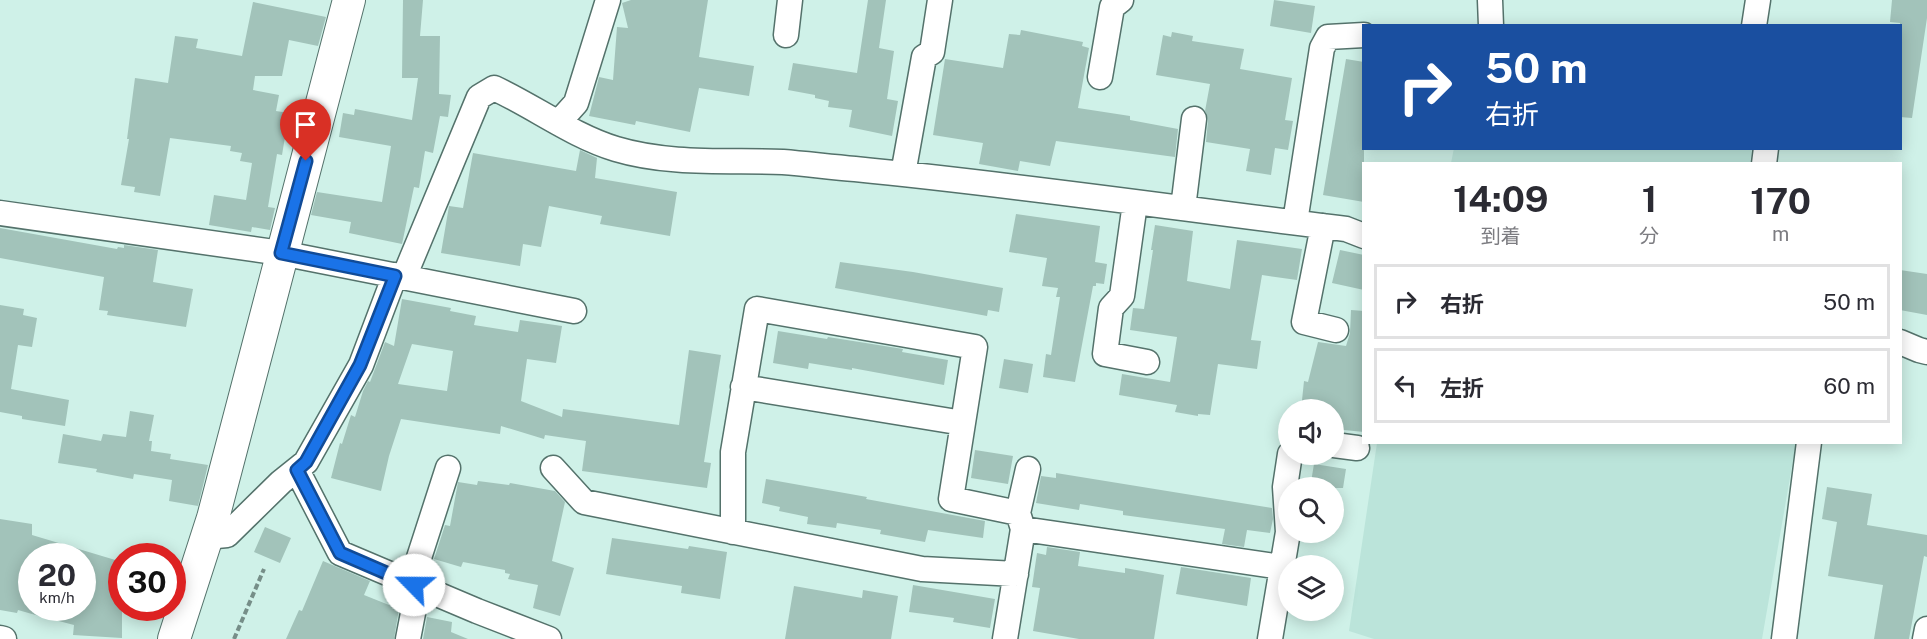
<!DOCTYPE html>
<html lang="ja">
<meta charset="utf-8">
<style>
body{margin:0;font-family:"Public Sans","Noto Sans JP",sans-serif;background:#f7f7f7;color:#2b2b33;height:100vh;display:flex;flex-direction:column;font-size:22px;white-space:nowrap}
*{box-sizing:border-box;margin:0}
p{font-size:20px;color:#7c7c81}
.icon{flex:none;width:33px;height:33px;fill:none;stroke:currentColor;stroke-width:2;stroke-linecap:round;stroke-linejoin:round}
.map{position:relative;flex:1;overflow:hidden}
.sheet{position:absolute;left:1362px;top:162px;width:540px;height:282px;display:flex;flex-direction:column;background:#fff;border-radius:0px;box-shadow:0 3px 15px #0003}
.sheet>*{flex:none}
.top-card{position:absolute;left:1362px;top:24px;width:540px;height:126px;border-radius:0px;box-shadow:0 3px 15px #0003;background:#1a4fa0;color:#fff;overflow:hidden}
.controls{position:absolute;left:1278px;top:399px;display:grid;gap:12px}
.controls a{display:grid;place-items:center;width:66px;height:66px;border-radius:50%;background:#fff;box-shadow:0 3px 15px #0003;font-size:30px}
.speed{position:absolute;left:18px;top:543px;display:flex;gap:12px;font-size:30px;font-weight:700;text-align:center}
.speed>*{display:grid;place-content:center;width:78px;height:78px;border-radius:50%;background:#fff;box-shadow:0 3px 15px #0003;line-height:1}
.speed small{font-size:15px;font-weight:400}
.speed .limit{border:9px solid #d22;background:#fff;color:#111}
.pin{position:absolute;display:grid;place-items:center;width:51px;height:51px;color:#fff;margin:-62px -26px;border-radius:50% 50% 50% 0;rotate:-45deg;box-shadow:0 0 6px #0007}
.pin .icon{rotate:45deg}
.me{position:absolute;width:66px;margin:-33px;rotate:293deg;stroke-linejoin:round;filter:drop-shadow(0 0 4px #0008)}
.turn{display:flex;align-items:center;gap:21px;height:126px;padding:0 24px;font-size:27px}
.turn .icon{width:78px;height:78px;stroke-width:2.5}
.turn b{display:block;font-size:42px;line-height:51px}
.eta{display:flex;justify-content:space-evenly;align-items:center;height:102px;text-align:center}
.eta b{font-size:36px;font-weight:700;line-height:42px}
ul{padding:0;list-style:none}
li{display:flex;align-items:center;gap:18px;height:75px;margin:0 12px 9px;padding:0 12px;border:3px solid #e1e1e2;border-radius:0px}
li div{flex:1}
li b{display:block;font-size:22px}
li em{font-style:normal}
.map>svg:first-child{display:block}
.built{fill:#bbe4da}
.building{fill:#a2c3ba;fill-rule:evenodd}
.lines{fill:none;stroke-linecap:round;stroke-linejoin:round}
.minor-casing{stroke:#54726b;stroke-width:27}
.tertiary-casing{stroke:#54726b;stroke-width:34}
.path{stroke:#768e88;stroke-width:4;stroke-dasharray:6 3;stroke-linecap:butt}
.minor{stroke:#fff;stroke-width:24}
.tertiary{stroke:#fff;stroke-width:32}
.route-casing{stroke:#114b97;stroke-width:15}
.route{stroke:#1a73e8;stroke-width:10}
</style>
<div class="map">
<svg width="1927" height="639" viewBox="0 0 1927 639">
<rect width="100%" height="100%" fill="#cff1e8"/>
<path class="built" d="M1454,148h298v1l-2,15 -299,-1z
M1377,443h419l-34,196h-388l-25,-8z"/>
<path class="building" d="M403,0h20l-3,36h20l-1,58 12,1 -3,22 -8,-1 -7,37 -8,-2 -6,37 -5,-1 -12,57 -53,-11 2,-11 -40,-7 6,-23 65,10 9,-56 -52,-9 4,-24 11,2 1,-6 57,11 6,-42h-16z
M631,0h77l-9,57 55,9 -5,30 -50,-8 -9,44 -54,-11 -1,4 -46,-9 10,-39 14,3 4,-53 11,1 -6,-25z
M868,0h18l-7,48 15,3 -7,48 11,2 -6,35 -43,-9 3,-17 -24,-3 1,-6 -14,-3v-3l-27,-5 5,-27 64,10z
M1274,0l41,6 -4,27 -41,-7z
M1892,0h35v18l-15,100 -12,-1v-94l-10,-1z
M253,2l73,15 -8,29 -29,-6 -7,36h-27l-2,14 26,5 -3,16 13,2 -7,42 -5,-1 -9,53 7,1 -5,22 -18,-3 -1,5 -42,-7 5,-30 32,5 6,-37 -12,-2 2,-8 -12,-2 1,-5 -61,-8 -10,58 -26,-4 1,-5 -14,-2 8,-46h-2l8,-61 33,5 7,-47 23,3 -2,9 46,8z
M1021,30l62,12 -1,4 7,2 -11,60 52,8v4l48,9 -3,28 -119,-16 -6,25 -30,-5 -2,10 -39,-7 4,-21 -50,-8 12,-76 58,9 6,-34 11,1z
M1172,32l21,4 -1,5 52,8 -4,20 52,9 -7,42 8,1 -5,29 -13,-2 -4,27 -25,-4 4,-22 -44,-7 2,-22 -3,-9 5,-27 -54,-9 7,-40 8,2z
M1346,59l18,3v140l-41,-7z
M580,150l17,8 -2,20 82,14 -7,44 -70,-12 2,-8 -53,-10 -8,41 -18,-3 -3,22 -79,-13 8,-47 14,2 10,-55 103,18z
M1016,214l84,12 -5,36 12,2 -3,20 -8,-1v3h-3l-18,96 -32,-5 3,-23 5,1 9,-58h-4l2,-9 -16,-2 5,-28 -38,-6z
M1155,225l38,6 -6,50 43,8 7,-49 65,9 -5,31 -35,-5 -11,65 10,1 -4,28 -39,-5 -8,51 -12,-1v2l-23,-4 2,-7 -58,-10 3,-21 48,8 7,-45 -47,-7 3,-22 11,1 9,-59h-2z
M0,228l117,21 1,-2 6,1v-3l34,5 -5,32 40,7 -7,38 -79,-12 1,-4 -9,-1 5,-33 -104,-19z
M1340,250l24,5v35l-32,-7z
M840,262l73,10 90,16 -4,24 -11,-2 -1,6 -152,-28z
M1900,270l27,4v41l-27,-5z
M402,299l49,9 -1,3 26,5 -2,9 44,7 2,-12 42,6 -6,37 -29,-4 -6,42 41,16 1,-8 116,16 10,-75 32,5 -17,107 7,1 -4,25 -125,-17 4,-30 -41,-6 -1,4 -43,-13 -1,8 -99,-15 -12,37 -8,35 -50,-13 9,-35 2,1 9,-29 4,2 8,-26 5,-10 2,1 15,-40 9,4zM412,344l41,7 -6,40 -49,-7z
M0,305l24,4 -1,6 14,3 -5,29 -14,-2 -7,44 58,11 -4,26 -43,-7v-3l-22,-4z
M1351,310l13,1v121l-30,-3v-19h-33l3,-29 4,1 10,-40 28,4 4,-13z
M778,331l49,8 1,-2 44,7 31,5 -1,3 46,8 -4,25 -92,-17v2l-43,-7 -1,6 -35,-6z
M1004,359l29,5 -5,29 -29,-5z
M130,411l24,4 -5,26h3l-1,10 20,3 -1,5 38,6 -10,41 -29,-5 3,-21 -38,-6 -1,5 -37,-7 1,-3 -39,-6 5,-29 38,7 2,-7 23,3z
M975,450l38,6 -5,28 -37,-6z
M1314,464l32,5 -3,19h-33z
M1056,473l216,35 1,11 -3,14 -23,-3 -3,17 -22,-3 3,-15 -102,-14v-4l-43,-7 -1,6 -43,-7 5,-27 15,2z
M766,479l101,18 -1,2 119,22 -2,17 -55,-8 -3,12 -45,-8 1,-4 -44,-7 -1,5 -29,-4 1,-7 -29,-6 1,-4 -18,-4z
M478,481l31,4 1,-2 45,8 10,11 -13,59 22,7 -14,48 -27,-8 5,-23 -30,-6 2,-5 -5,-1v-3l-42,-8 -2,5 -27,-8 11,-34 5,1 8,-44 19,3z
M1827,487l45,7 -5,31 60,10v22l-3,-1 -15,83h-35l9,-54 -55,-9 9,-54 -15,-3z
M0,519l32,5v11l90,27v76l-49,-3 1,-10 -42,-11 1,-6h49v-52h-50v58l-14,-4 -1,3 -17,-3z
M265,527l26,11 -11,25 -26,-11z
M612,538l76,11 1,-3 38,6 -7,47 -39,-6 1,-7 -76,-12z
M1047,547l33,5 -2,14 47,7v-5l39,7 -10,64h-75l-46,-8 7,-43 -8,-1 5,-34 9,2z
M323,561l47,20 -6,14 35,14 -5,30h-108l13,-29 3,1z
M1181,567l70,11 -4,28 -71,-12z
M913,585l82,14 -5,29 -37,-6 1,-4 -45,-6z
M794,586l68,12 1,-8 35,6 -7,43h-106z
M427,617l25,5 -1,10 17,7h-45z"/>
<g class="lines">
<g class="minor-casing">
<path id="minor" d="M1490,0l1,26
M1754,26l4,-26
M786,35l4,-35
M1100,77l12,-70 9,-7
M559,122l17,-19 32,-103
M1764,164l2,-16
M903,174l21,-117 8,-5 8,-52
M1135,203l-13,93 -11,12 -6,46 42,8
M1183,208l11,-89
M0,213l281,40 293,58
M1295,222l27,-174 6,-11 36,-2
M1323,226l-19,96 32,8
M404,277l75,-180 15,-9c41,19 79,48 122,61 53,16 112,11 167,13 24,2 48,5 72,7 164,16 328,40 491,60l18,7
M1900,342l19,8 8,2
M743,387l220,36
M1334,445l23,3
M553,468l31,34 338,67 94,5
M297,470l43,83 137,58 72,28
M1018,513l10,-44
M733,532v-80l24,-143 218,38 -24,152 67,14 5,16
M206,537l21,-2 54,-53 25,-20 55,-97 34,-90
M0,638l4,1
M408,639l6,-31 2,-41 32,-99
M1005,639l18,-110 258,38
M1270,639l18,-107 -3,-45 5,-33
M1784,639l25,-197
M1925,639l2,-10"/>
</g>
<g class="tertiary-casing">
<path id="tertiary" d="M174,639l39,-121 136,-518"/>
</g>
<path class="path" d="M234,639l30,-70"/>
<use href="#minor" class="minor"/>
<use href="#tertiary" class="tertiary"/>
</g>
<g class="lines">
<g class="route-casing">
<path id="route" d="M306,161l-25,92 114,23 -35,89 -54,97 -9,8 43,83 74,32"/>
</g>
<use href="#route" class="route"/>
</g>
</svg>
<div class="controls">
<a><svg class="icon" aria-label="sound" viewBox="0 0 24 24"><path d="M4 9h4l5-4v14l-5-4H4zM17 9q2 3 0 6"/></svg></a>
<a><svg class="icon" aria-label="search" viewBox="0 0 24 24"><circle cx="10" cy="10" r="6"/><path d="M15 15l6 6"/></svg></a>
<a><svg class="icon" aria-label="layers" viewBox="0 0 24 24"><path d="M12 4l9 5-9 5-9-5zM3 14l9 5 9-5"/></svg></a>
</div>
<div class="speed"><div>20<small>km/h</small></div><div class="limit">30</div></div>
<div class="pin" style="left:306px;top:161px;background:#d93025"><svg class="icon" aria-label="arrive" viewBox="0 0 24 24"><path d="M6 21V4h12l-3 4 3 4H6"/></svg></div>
<svg class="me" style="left:414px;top:585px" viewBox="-20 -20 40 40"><circle r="19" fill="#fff"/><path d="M0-13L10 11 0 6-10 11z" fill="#1a73e8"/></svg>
<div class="top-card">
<div class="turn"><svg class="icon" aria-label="right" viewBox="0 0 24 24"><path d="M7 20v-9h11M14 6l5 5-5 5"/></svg><div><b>50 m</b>右折</div></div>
</div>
<section class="sheet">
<div class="eta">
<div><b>14:09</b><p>到着</p></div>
<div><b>1</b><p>分</p></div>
<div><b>170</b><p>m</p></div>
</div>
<ul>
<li><svg class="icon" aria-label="right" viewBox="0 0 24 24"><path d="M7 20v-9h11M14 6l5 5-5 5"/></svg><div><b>右折</b></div><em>50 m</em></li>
<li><svg class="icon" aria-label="left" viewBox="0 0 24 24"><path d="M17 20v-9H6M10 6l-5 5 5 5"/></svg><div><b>左折</b></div><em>60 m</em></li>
</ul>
</section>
</div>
